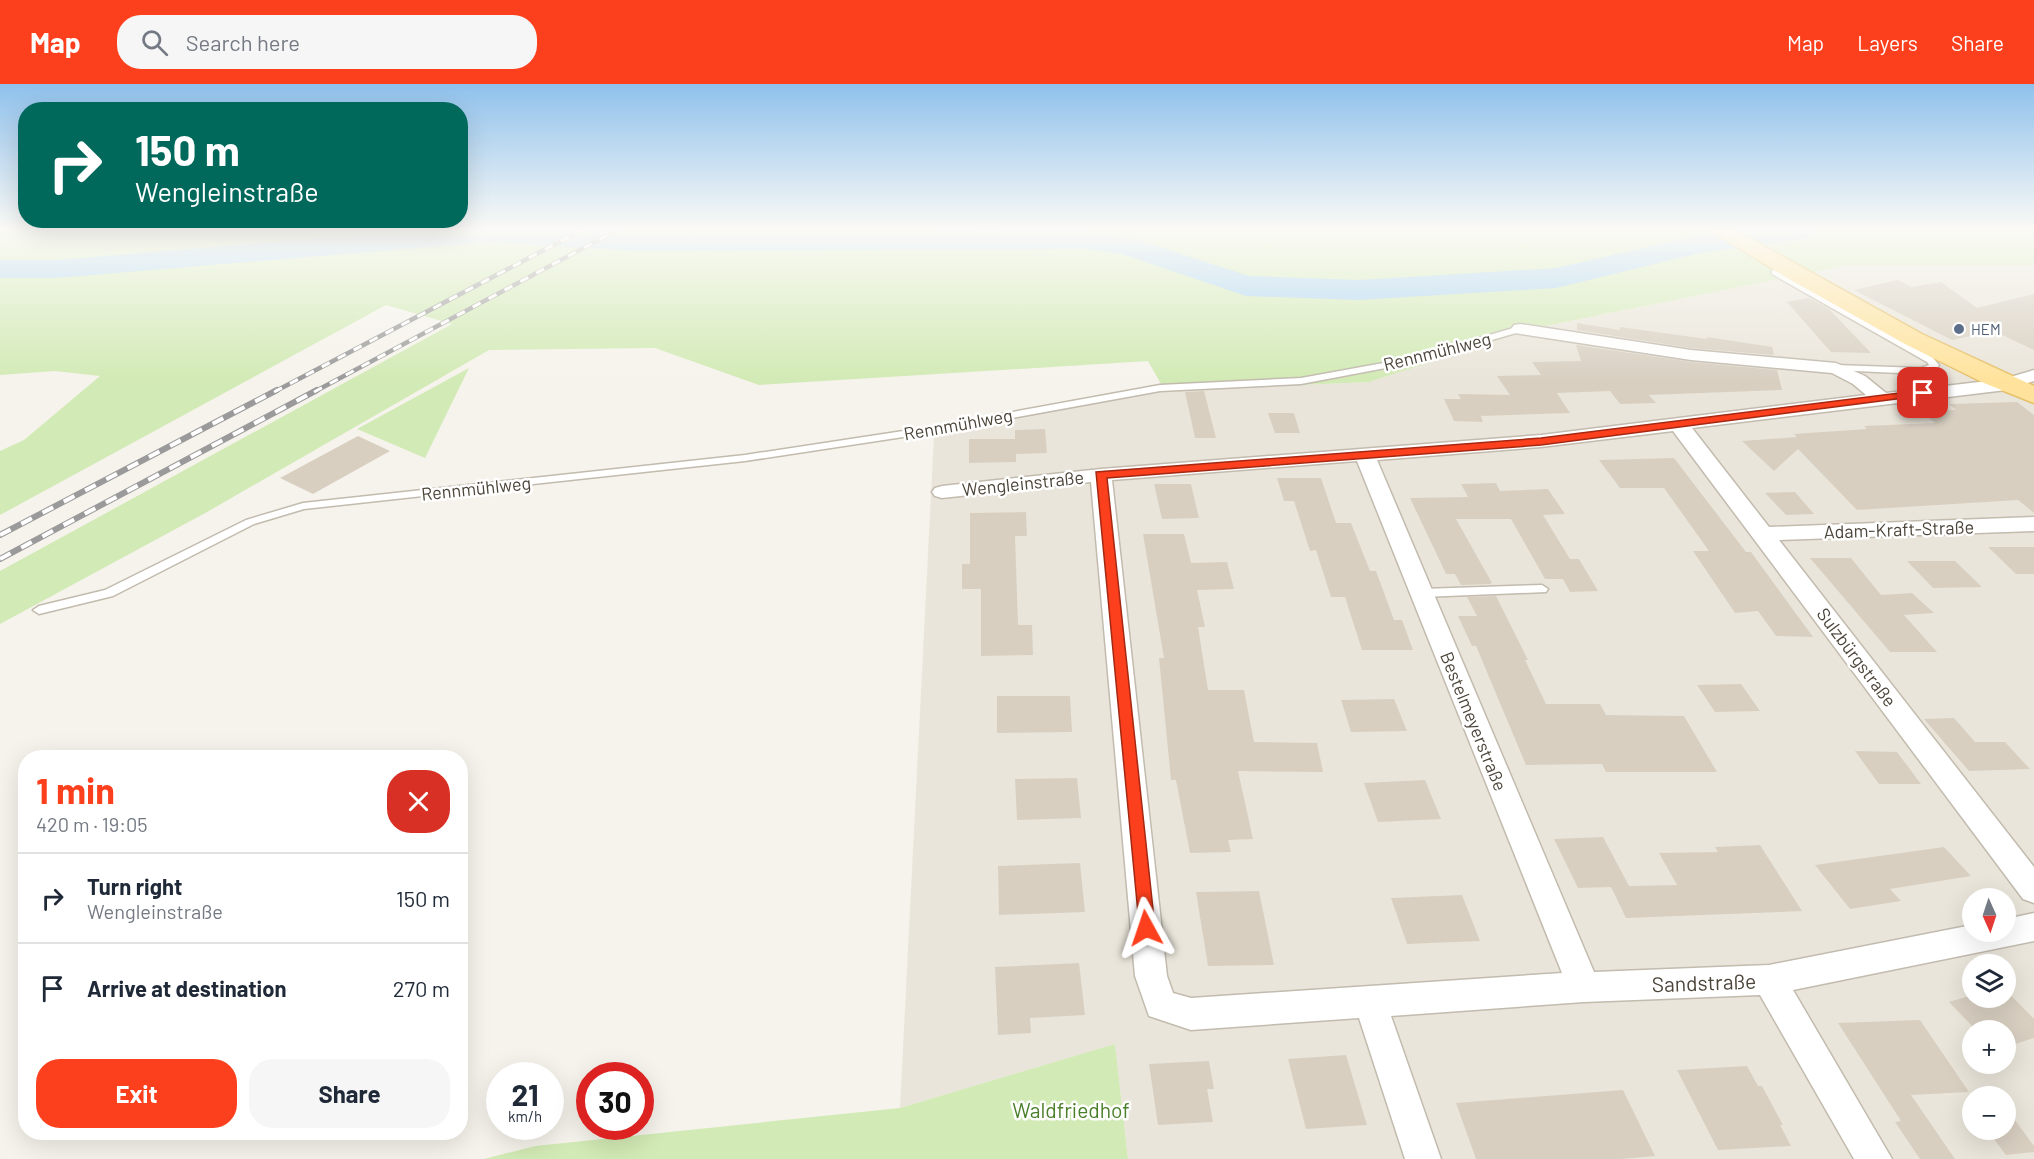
<!DOCTYPE html>
<meta charset="utf-8">
<style>
body{margin:0;font-family:Barlow,sans-serif;background:#f6f6f7;color:#1f2937;height:100vh;display:flex;flex-direction:column;font-size:22px;white-space:nowrap}
*{box-sizing:border-box;margin:0}
p{font-size:20px;color:#747a83}
.icon{flex:none;width:33px;height:33px;fill:none;stroke:currentColor;stroke-width:2;stroke-linecap:round;stroke-linejoin:round}
.map{position:relative;flex:1;overflow:hidden}
.panel{position:absolute;left:18px;top:666px;width:450px;height:390px;display:flex;flex-direction:column;background:#fff;border-radius:24px;box-shadow:0 6px 24px #0002}
.panel>*{flex:none}
.guide{position:absolute;left:18px;top:18px;width:450px;height:126px;border-radius:24px;box-shadow:0 6px 24px #0002;background:#00695c;color:#fff;overflow:hidden}
.needle{width:39px;rotate:177deg}
.controls{position:absolute;left:1962px;top:804px;display:grid;gap:12px}
.controls a{display:grid;place-items:center;width:54px;height:54px;border-radius:50%;background:#fff;box-shadow:0 6px 24px #0002;font-size:30px}
.speed{position:absolute;left:486px;top:978px;display:flex;gap:12px;font-size:30px;font-weight:700;text-align:center}
.speed>*{display:grid;place-content:center;width:78px;height:78px;border-radius:50%;background:#fff;box-shadow:0 6px 24px #0002;line-height:1}
.speed small{font-size:15px;font-weight:400}
.speed .limit{border:9px solid #d22;background:#fff;color:#111}
.pin{position:absolute;display:grid;place-items:center;width:51px;height:51px;color:#fff;margin:-26px;border-radius:12px;box-shadow:0 3px 9px #0006}
.me{position:absolute;width:66px;margin:-33px;rotate:355deg;stroke-linejoin:round;filter:drop-shadow(0 0 4px #0008)}
.turn{display:flex;align-items:center;gap:21px;height:126px;padding:0 18px;font-size:27px}
.turn .icon{width:78px;height:78px;stroke-width:2.5}
.turn b{display:block;font-size:42px;line-height:51px}
.round{display:grid;place-items:center;flex:none;width:63px;height:63px;border-radius:24px;background:#f6f6f7}
.summary{display:flex;align-items:center;justify-content:space-between;height:102px;padding:0 18px}
h1{font-size:36px;font-weight:700;line-height:45px;color:#fc3f1d}
.action{display:flex;gap:12px;margin-top:auto;padding:12px 18px}
.action a{flex:1;height:69px;border-radius:24px;background:#fc3f1d;color:#fff;font-size:24px;font-weight:700;line-height:69px;text-align:center}
.action a+a{background:#f6f6f7;color:#1f2937}
ul{padding:0;list-style:none}
li{display:flex;align-items:center;gap:18px;height:90px;padding:0 18px;border-top:2px solid #e0e1e3}
li div{flex:1}
li b{display:block;font-size:22px}
li em{font-style:normal}
header{display:flex;align-items:center;gap:36px;box-sizing:border-box;height:84px;padding:0 30px;background:#fc3f1d;color:#fff}
header strong{font-size:28px}
nav{display:flex;gap:33px;margin-inline-start:auto;font-size:21px}
.search{width:420px;height:54px;background:#f6f6f7;display:flex;align-items:center;gap:15px;box-sizing:border-box;padding:0 21px;border-radius:24px;color:#747a83;font-size:22px}
.map>svg:first-child{display:block}
.residential{fill:#eae5da;fill-rule:evenodd}
.green{fill:#d2eab5}
.lines{fill:none;stroke-linecap:round;stroke-linejoin:round}
.river{fill:#a9d4f2;fill-rule:evenodd}
.building{fill:#d8cfc1}
.lane-casing{stroke:#c2bbae;stroke-width:3}
.street-casing{stroke:#c2bbae;stroke-width:3}
.primary-casing{stroke:#e6c16a;stroke-width:3}
.lane{fill:#fff;fill-rule:evenodd}
.street{fill:#fff;fill-rule:evenodd}
.primary{fill:#ffe39c;fill-rule:evenodd}
.rail-far1-casing{stroke:#9a9a9a;stroke-width:4.5}
.rail-casing{stroke:#9a9a9a;stroke-width:6}
.rail-far1{stroke:#fff;stroke-width:3;stroke-dasharray:9;stroke-linecap:butt}
.rail{stroke:#fff;stroke-width:4;stroke-dasharray:12;stroke-linecap:butt}
.route{fill:#fc3f1d;stroke:#a42913;stroke-width:1.5}
.service-dot{fill:#5c6f8a;stroke:#fff;stroke-width:2}
.labels{text-anchor:middle;dominant-baseline:central;stroke-width:5;stroke-linejoin:round;paint-order:stroke}
.far-service-label{font-size:15px;fill:#4e5e75;stroke:#fff;text-anchor:start}
.street-label{font-size:18px;fill:#4b4439;stroke:#fff}
.near-street-label{font-size:21px;fill:#4b4439;stroke:#fff}
.near-park-label{font-size:21px;fill:#4a7f2a;stroke:#fff}
</style>
<header>
<strong>Map</strong>
<div class="search"><svg class="icon" aria-label="search" viewBox="0 0 24 24"><circle cx="10" cy="10" r="6"/><path d="M15 15l6 6"/></svg>Search here</div>
<nav><a>Map</a><a>Layers</a><a>Share</a></nav>
</header>
<div class="map">
<svg width="2034" height="1075" viewBox="0 0 2034 1075">
<rect width="100%" height="100%" fill="#f6f3ec"/>
<path class="residential" d="M1849,181h185v894h-906l-13,-115 -215,64 34,-673 231,-44 204,-9 166,-54zM1972,814h34v34h-34zM1972,880h34v34h-34zM1972,946h34v34h-34zM1972,1012h34v34h-34z"/>
<path class="green" d="M0,146h2034v35h-185l-314,63 -166,54 -204,9 -17,-30 -389,24 -104,-37 -166,2 -282,162 -207,112v-53l452,-247 -66,-19 -386,210v-64l24,-11 76,-64 -45,-5 -55,4z
M469,284l-44,90 -68,-29z
M1115,960l13,115h-644l51,-13 365,-38z"/>
<g class="lines">
<path class="river" d="M418,146h174l45,3 449,-2 52,9 111,36 110,4 197,-12 144,-33 35,-5h84l-4,6 -11,3 -104,14 -144,35 -197,12 -113,-4 -124,-42 -36,-5 -449,2 -148,-9 -433,36h-56v-18h56z"/>
</g>
<path class="building" d="M1898,196l14,7 29,-5 36,26 57,-14v56l-40,-19 -42,9 -98,-50z
M1809,214l20,11 42,44 -40,-1 -44,-50z
M1577,239l43,7v-3l87,12v-2l65,10 2,8 -83,-7 -114,-18z
M1576,261l115,17 86,8 5,20 -133,5 7,8 -36,1 -10,-13 -53,2 13,20 -89,3 2,6 -29,-1 -10,-22h17l-3,-5 52,1 -13,-19 44,-1 -9,-13 49,-1z
M1204,307l12,47h-21l-10,-46z
M2017,318l17,13v98l-16,-13 -161,10 -59,-61 -24,22 -32,-30 55,-4 -3,-3 73,-5 -3,-3 71,-3 -14,-12 35,-1 -7,-6z
M1268,329h26l6,20h-25z
M1045,345l2,24 -31,1v8l-47,1v-24h46v5v-14z
M358,352l32,15 -77,43 -33,-16z
M1674,374l72,94h5l62,85 -37,-1 -18,-25 -23,2 -42,-62h16l-45,-63h-44l-21,-28z
M1277,394h44l15,45h15l19,48h6l18,49h8l11,30h-51l-17,-53h-14l-15,-47 -6,1 -16,-50h-10z
M1496,399l4,8 48,-2 17,25 -22,1 27,44h9l19,32 -28,1 -7,-13h-18l-34,-60h-55l36,64 -2,1 -29,1 -6,-11h-9l-36,-76 58,-1 -7,-13z
M1154,400h37l8,34 -37,1z
M1795,408l19,22 -28,1 -21,-22z
M1026,428l1,24h-12l3,89h14l1,30 -52,1v-67h-19v-25h8v-51z
M1143,450h41l7,29 36,-1 7,27 -37,1 8,37h-7l10,63h36l10,52 63,1 6,29 -85,-1 15,68 -25,1 3,12 -41,1 -14,-73h-5l-12,-122h5z
M1988,463h46v27h-18z
M1810,474h41l30,37 31,-2 22,20 -30,2 33,37h-47z
M1907,477h48l27,26 -49,1z
M1496,512l32,64h-3l21,44h54l6,11 78,1 33,56h-111l-4,-8 -76,1 -50,-119h-4l-14,-30h19l-10,-19z
M1741,600l19,27 -45,1 -18,-27z
M997,612h73l2,36 -75,1z
M1394,615l13,32 -56,1 -10,-32z
M1954,634l21,24h30l25,27 -61,2 -45,-52z
M1855,667l42,1 24,32h-42z
M1077,694l4,40 -64,2 -2,-41z
M1425,696l16,39 -63,3 -14,-39z
M1603,753l26,49 48,-1 -18,-32 59,-1 -3,-5 45,-2 42,66 -176,7 -15,-31 -33,1 -24,-49z
M1944,763l27,29 -81,13 11,12 -51,8 -35,-44z
M1080,779l5,49 -86,3 -1,-49z
M1259,807l15,74 -66,1 -12,-74z
M1462,811l18,46 -73,3 -16,-46z
M1079,879l6,52 -55,3 1,15 -33,2 -3,-68z
M2006,906l28,29v19l-28,9v-17h-30l-27,-28 23,-7v3h34z
M1920,936l49,72 -58,3 44,64h-35l-25,-37 6,-1 -63,-98z
M1346,971l21,70 -61,4 -18,-70z
M1209,977l5,28h-7l6,33 -55,3 -9,-61z
M1747,982l11,20h4l21,39h-3l11,21 -73,4 -41,-80z
M1623,1006l32,66 -34,3h-145l-20,-56z
M2006,1024l28,38v6l-28,3 -19,-25h19z"/>
<g class="lines">
<g class="lane-casing">
<path id="lane" d="M1772,186h6l155,88 6,7 -2,4 -16,5 -88,-4v-4l3,-1 85,3 8,-3 -2,-3 -155,-88z
M1520,242l4,3 -1,2 -111,32 -111,21 -141,7 -224,41 -191,29 -441,48 -50,15 -141,72 -74,18 -6,-4 6,-4 66,-16 141,-70 57,-17 442,-48 191,-29 224,-41 141,-7 110,-20z
M1542,501l6,4 -2,3 -124,5 -6,-4 6,-4z"/>
</g>
<g class="street-casing">
<path id="street" d="M1520,240l171,26 145,13 29,13 21,17 118,-14 30,-9v11l-28,9 -314,38 77,99 265,-10v14l-255,9 255,327v36l-11,-4 -350,-468 -132,16 -164,13 217,512 175,-7 203,-40v7h34v-13l28,-6v28l-241,49 99,169h-38l-94,-164 -176,7 -193,14 50,143h-36l-46,-141 -168,12 -42,-14 -14,-40 -44,-494 -149,16 -7,-2 -3,-4 3,-4 7,-2 159,-17 440,-34 325,-40 -13,-11 -21,-11 -141,-13 -177,-27 -3,-4 3,-4zM1357,377l205,512 -371,25 -18,-5 -6,-17 -55,-496z"/>
</g>
<g class="primary-casing">
<path id="primary" d="M1710,146h25l187,104 112,52v17l-50,-20 -79,-39 -116,-65z"/>
</g>
<use href="#lane" class="lane"/>
<use href="#street" class="street"/>
<use href="#primary" class="primary"/>
<g class="rail-far1-casing">
<path id="rail-far1" d="M274,308l308,-162
M314,308l303,-162"/>
</g>
<g class="rail-casing">
<path id="rail" d="M0,451l277,-145
M0,475l317,-169"/>
</g>
<use href="#rail-far1" class="rail-far1"/>
<use href="#rail" class="rail"/>
</g>
<linearGradient id="sky" x2="0" y2="1"><stop stop-color="#8fc1ec"/><stop offset="0.49" stop-color="#fbfaf6"/><stop offset="1" stop-color="#fbfaf6" stop-opacity="0"/></linearGradient>
<rect width="2034" height="297" fill="url(#sky)"/>
<path class="route" d="M1923,306l5,3 -1,2 -386,50 -434,33 48,450 -3,6 -6,2 -6,-2 -44,-462 445,-34z"/>
<circle class="service-dot" cx="1959" cy="245" r="6"/>
<g class="labels">
<g class="far-service-label">
<text x="1971" y="245">HEM</text>
</g>
<g class="street-label">
<text transform="translate(1437 267) rotate(-14)">Rennmühlweg</text>
<text transform="translate(958 340) rotate(-10)">Rennmühlweg</text>
<text transform="translate(1023 399) rotate(-6)">Wengleinstraße</text>
<text transform="translate(476 404) rotate(-6)">Rennmühlweg</text>
<text transform="translate(1899 445) rotate(-2)">Adam-Kraft-Straße</text>
<text transform="translate(1857 573) rotate(53)">Sulzbürgstraße</text>
<text transform="translate(1474 637) rotate(68)">Bestelmeyerstraße</text>
</g>
<g class="near-street-label">
<text transform="translate(1704 898) rotate(-2)">Sandstraße</text>
</g>
<g class="near-park-label">
<text x="1071" y="1025">Waldfriedhof</text>
</g>
</g>
</svg>
<div class="controls">
<a><svg class="needle" viewBox="-14 -14 28 28"><path d="M0-13l5 13h-10z" fill="#e53935"/><path d="M0 13l5-13h-10z" fill="#747a83"/></svg></a>
<a><svg class="icon" aria-label="layers" viewBox="0 0 24 24"><path d="M12 4l9 5-9 5-9-5zM3 14l9 5 9-5"/></svg></a>
<a>+</a>
<a>−</a>
</div>
<div class="speed"><div>21<small>km/h</small></div><div class="limit">30</div></div>
<div class="pin" style="left:1923px;top:309px;background:#d93025"><svg class="icon" aria-label="arrive" viewBox="0 0 24 24"><path d="M6 21V4h12l-3 4 3 4H6"/></svg></div>
<svg class="me" style="left:1146px;top:844px" viewBox="-20 -20 40 40"><path d="M0-17L14 15 0 8-14 15z" fill="#fc3f1d" stroke="#fff" stroke-width="4"/></svg>
<div class="guide">
<div class="turn"><svg class="icon" aria-label="right" viewBox="0 0 24 24"><path d="M7 20v-9h11M14 6l5 5-5 5"/></svg><div><b>150 m</b>Wengleinstraße</div></div>
</div>
<section class="panel">
<div class="summary"><div><h1>1 min</h1><p>420 m · 19:05</p></div><a class="round" style="background:#d93025;color:#fff"><svg class="icon" aria-label="close" viewBox="0 0 24 24"><path d="M6 6l12 12M18 6L6 18"/></svg></a></div>
<ul>
<li><svg class="icon" aria-label="right" viewBox="0 0 24 24"><path d="M7 20v-9h11M14 6l5 5-5 5"/></svg><div><b>Turn right</b><p>Wengleinstraße</p></div><em>150 m</em></li>
<li><svg class="icon" aria-label="arrive" viewBox="0 0 24 24"><path d="M6 21V4h12l-3 4 3 4H6"/></svg><div><b>Arrive at destination</b></div><em>270 m</em></li>
</ul>
<div class="action"><a>Exit</a><a>Share</a></div>
</section>
</div>
